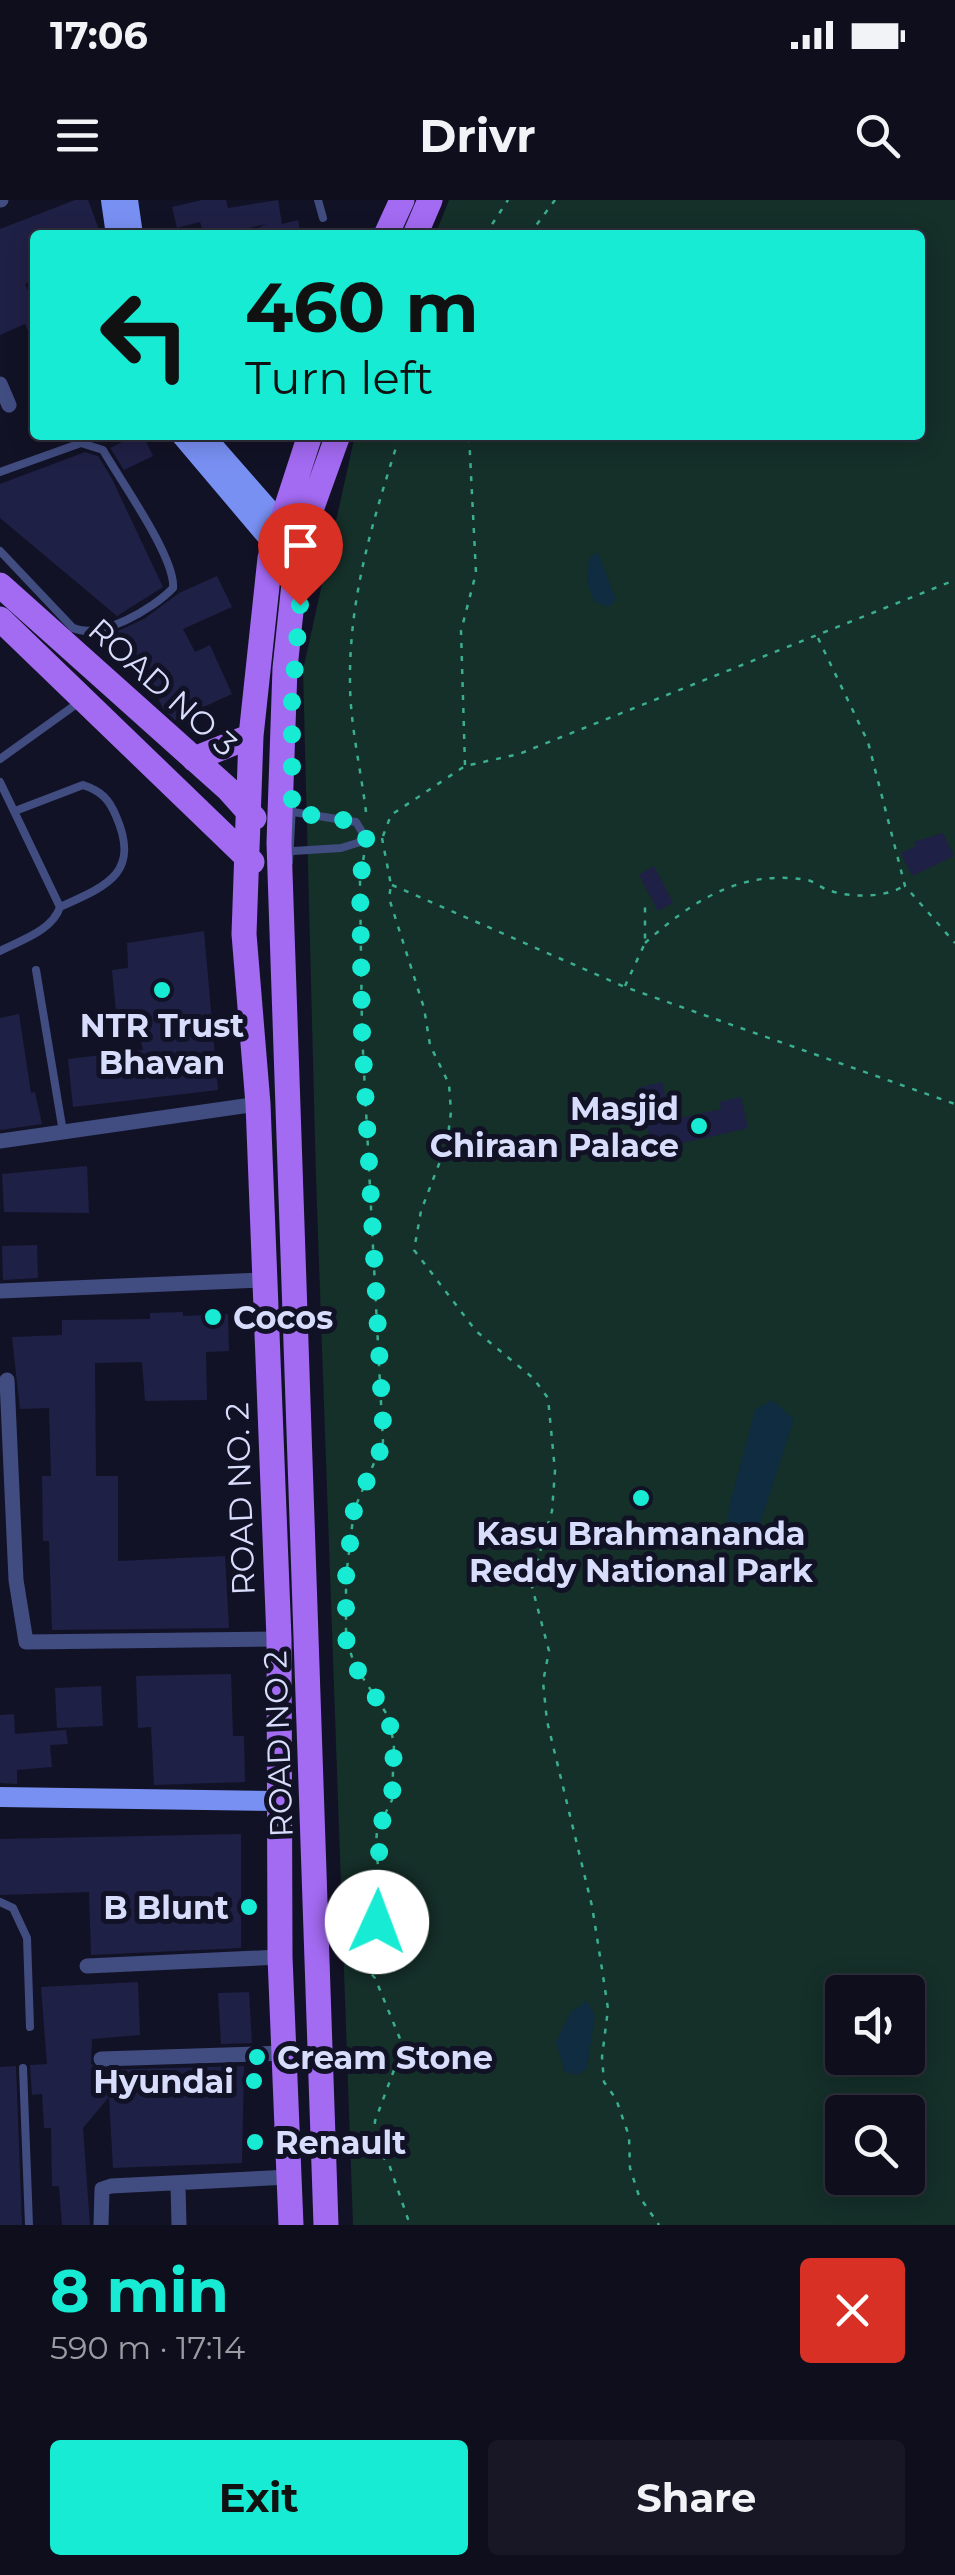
<!DOCTYPE html>
<meta charset="utf-8">
<style>
body{margin:0;font-family:Montserrat,sans-serif;background:#171725;color:#f1f3f6;height:100vh;display:flex;flex-direction:column;font-size:38px;white-space:nowrap}
*{box-sizing:border-box;margin:0}
p{font-size:32px;color:#9b9ca3}
.icon{flex:none;width:55px;height:55px;fill:none;stroke:currentColor;stroke-width:2;stroke-linecap:round;stroke-linejoin:round}
.map{position:relative;height:2025px;overflow:hidden}
.side{display:flex;flex-direction:column;background:#0e0e1c;flex:1}
.side>*{flex:none}
.guide{position:absolute;left:30px;top:30px;width:895px;height:210px;border-radius:10px;box-shadow:0 5px 25px #0003,0 0 0 2px #2e2e3b;background:#17ebd3;color:#111;overflow:hidden}
.fabs{position:absolute;left:825px;top:1775px;display:grid;gap:20px}
.fabs a{display:grid;place-items:center;width:100px;height:100px;border-radius:10px;background:#0e0e1c;box-shadow:0 5px 25px #0003,0 0 0 2px #2e2e3b;font-size:50px}
.pin{position:absolute;display:grid;place-items:center;width:85px;height:85px;color:#fff;margin:-102px -42px;border-radius:50% 50% 50% 0;rotate:-45deg;box-shadow:0 0 10px #0007}
.pin .icon{rotate:45deg}
.me{position:absolute;width:110px;margin:-55px;rotate:2deg;stroke-linejoin:round;filter:drop-shadow(0 0 8px #0008)}
.turn{display:flex;align-items:center;gap:35px;height:210px;padding:0 50px;font-size:45px}
.turn .icon{width:130px;height:130px;stroke-width:2.5}
.turn b{display:block;font-size:70px;line-height:85px}
.round{display:grid;place-items:center;flex:none;width:105px;height:105px;border-radius:10px;background:#171725}
.summary{display:flex;align-items:center;justify-content:space-between;height:170px;padding:0 50px}
h1{font-size:60px;font-weight:700;line-height:75px;color:#17ebd3}
.cta{display:flex;gap:20px;margin-top:auto;padding:20px 50px}
.cta a{flex:1;height:115px;border-radius:10px;background:#17ebd3;color:#111;font-size:40px;font-weight:700;line-height:115px;text-align:center}
.cta a+a{background:#171725;color:#f1f3f6}
.status{display:flex;justify-content:space-between;align-items:center;height:70px;padding:0 50px;background:#0e0e1c;direction:ltr}
.status svg{height:28px;fill:currentColor}
header{display:flex;justify-content:space-between;align-items:center;height:130px;padding:0 50px;background:#0e0e1c;font-size:45px;font-weight:700}
.map>svg:first-child{display:block}
.green{fill:#152f29;fill-rule:evenodd}
.water{fill:#0f2c41}
.building{fill:#1f2045}
.lines{fill:none;stroke-linecap:round;stroke-linejoin:round}
.path{stroke:#3bae8f;stroke-width:2.5;stroke-dasharray:5 8;stroke-linecap:butt}
.lane{stroke:#414c80;stroke-width:8}
.street{stroke:#414c80;stroke-width:15}
.secondary{stroke:#7990f3;stroke-width:20}
.primary{stroke:#a36af2;stroke-width:25}
.route{stroke:#17ebd3;stroke-width:18;stroke-dasharray:0 32.4}
.poi-dot{fill:#17ebd3;stroke:#121226;stroke-width:4}
.labels{text-anchor:middle;dominant-baseline:central;stroke-width:10;stroke-linejoin:round;paint-order:stroke}
.street-label{font-size:32px;fill:#d9ddfc;stroke:#121226}
.poi-label{font-size:32px;font-weight:bold;fill:#d9ddfc;stroke:#121226;text-anchor:end}
</style>
<div class="status"><b>17:06</b><svg viewBox="0 0 49 12"><path d="M0 12V9h3v3zM5 12V6h3v6zM10 12V3h3v9zM15 12V0h3v12zM26 1h20v11H26zM47 4h2v5h-2z"/></svg></div>
<header><svg class="icon" aria-label="menu" viewBox="0 0 24 24"><path d="M4 6h16M4 12h16M4 18h16"/></svg>Drivr<svg class="icon" aria-label="search" viewBox="0 0 24 24"><circle cx="10" cy="10" r="6"/><path d="M15 15l6 6"/></svg></header>
<div class="map">
<svg width="955" height="2025" viewBox="0 0 955 2025">
<rect width="100%" height="100%" fill="#121226"/>
<path class="green" d="M449,0h506v2025h-602l-37,-1047 -13,-508 50,-226 4,-9h563v-200h-485zM842,1792h66v66h-66zM842,1912h66v66h-66z"/>
<path class="water" d="M598,352l18,48 -7,7 -14,-5 -8,-19 2,-24z
M772,1200l22,19 -38,117 -30,8 3,-37 26,-97z
M587,1801l8,14 -8,53 -9,7 -13,-3 -9,-30 15,-30z"/>
<path class="building" d="M75,0h13l13,35h-66v44l-10,5 10,22v41l-10,-23 -25,11v-106z
M202,0h24l2,8 50,-8 4,24 16,-4 3,15h-45v-6l10,-5 -47,11h-15l-4,-13 -23,6 -5,-21z
M136,235h7l10,21 -29,14 -14,-22z
M85,252l13,4 13,21 52,110 -46,29 -117,-98v-34z
M217,376l15,31 -49,22 12,23 15,-7 22,49 -57,26 -12,-11 -21,-47 -8,4 -18,-34 28,-13 35,-26z
M943,633l11,23 -42,20 -11,-23 15,-7 -2,-4z
M654,666l19,37 -15,8 -19,-36z
M204,731l14,159 -145,17 -5,-48 75,-9 -10,-40 -17,2 -4,-42 16,-2 -1,-25z
M19,814l12,79 4,-1 7,32 -42,6v-112z
M662,882l9,38 50,-11 -1,-7 21,-5 7,31 -95,22 -15,-62z
M87,966l2,47 -85,-1 -2,-38z
M37,1045l1,33 -35,2 -1,-34z
M183,1112v4l45,-2 1,37 -23,1 1,48 -62,1 -3,-39 -47,1 1,113h22v85l107,-5 4,72 -177,2 -3,-89h-6l-1,-65h9l-2,-68 -29,1 -8,-72 50,-2v-15l88,-1v-6z
M231,1474l2,62h11l1,46 -91,3 -3,-58 -13,1 -2,-52z
M101,1486l2,40 -46,2 -2,-40z
M14,1514l1,20 51,-4 2,14 -18,1 2,22 -35,3v14l-17,-1v-68z
M241,1634v114l-150,7 -2,-63 -89,3v-56z
M138,1782l2,53 -48,4 -1,25 10,6 143,-4 -2,97 -129,5 -4,-71 -26,31 7,97h-28l-3,-39h-7l-1,-58h-7l-2,-34 -10,1 -2,-30 17,-1 -6,-77z
M249,1792l3,51 -31,1 -3,-51z
M16,1866l6,159h-22v-158z"/>
<g class="lines">
<path class="path" d="M485,35l23,-35
M529,35l26,-35
M818,438l50,104 37,144 50,57
M465,565l-4,-134 15,-58 -7,-138
M366,612c-5,-42 -16,-87 -16,-130 -1,-87 24,-165 50,-247
M383,636l8,-21 74,-49 54,-12 436,-174
M382,638l9,47 -2,13 35,110 6,37 19,39 2,28 -4,31 -26,68 -7,39 62,81 57,47 15,20 7,73 -3,40 -21,72 18,68 -6,31 4,39 45,185 10,63 6,40 -6,48 2,25 12,17 13,37 1,32 9,28 20,29
M364,655l-4,25 2,152 21,410 -29,68 -8,67v62l9,27 33,50 6,28 -2,56 -15,30 -1,16 6,60 -16,33 -10,9 1,11 18,19 28,68 -28,75 -1,22 16,24 20,58
M392,685l233,102 330,117
M645,743c47,-42 96,-74 162,-63 7,1 14,8 21,10 22,8 57,8 76,-4
M625,786l20,-43v-42"/>
<path class="lane" d="M318,0l5,18
M0,272l81,-29 22,7c17,30 73,108 70,138 -20,21 -73,52 -100,40l-73,-77
M0,559l78,-56
M0,582l60,125c-8,24 -39,33 -60,44
M15,611l68,-26c18,6 26,14 33,31 25,57 -9,70 -56,91
M293,651l48,-3 26,-8 -11,-18 -63,-10
M289,662l3,-56
M36,770l27,162
M0,1702l13,6 14,30 3,89
M23,1868l6,157"/>
<path class="street" d="M0,0h1
M0,184l9,21
M0,941l258,-37
M0,1091l264,-11
M7,1180l9,200 10,62 253,-3
M87,1766l193,-9
M101,1859l184,-6
M178,1985l1,40
M101,2025l1,-36 9,-3 179,-9"/>
<path class="secondary" d="M111,0l5,35
M128,0l5,35
M181,235l93,110
M204,235l77,88
M0,1597l278,4"/>
<path class="primary" d="M386,35l16,-35
M415,35l15,-35
M0,385l228,204 26,29
M0,419l252,243
M194,559l57,-23
M291,2025l-11,-268 -1,-318 -21,-535 -14,-170 7,-198 19,-178 40,-123
M326,2025l-47,-1382 6,-175 13,-122 40,-111"/>
</g>
<g class="lines">
<path class="route" d="M300,405l-8,97v110l64,10 11,18 -7,40 2,152 22,410 -30,68 -8,67v62l9,27 33,50 6,28 -2,56 -14,30 4,76 -5,16"/>
</g>
<g class="poi-dot">
<circle cx="162" cy="790" r="10"/>
<circle cx="699" cy="926" r="10"/>
<circle cx="213" cy="1117" r="10"/>
<circle cx="641" cy="1298" r="10"/>
<circle cx="249" cy="1707" r="10"/>
<circle cx="257" cy="1857" r="10"/>
<circle cx="254" cy="1881" r="10"/>
<circle cx="255" cy="1942" r="10"/>
</g>
<g class="labels">
<g class="street-label">
<text transform="translate(163 487) rotate(42)">ROAD NO 3</text>
<text transform="translate(240 1299) rotate(-92)">ROAD NO. 2</text>
<text transform="translate(278 1544) rotate(-92)">ROAD NO 2</text>
</g>
<g class="poi-label">
<text x="162" y="825" text-anchor="middle">NTR Trust<tspan x="162" dy="37">Bhavan</tspan></text>
<text x="679" y="908">Masjid<tspan x="679" dy="37">Chiraan Palace</tspan></text>
<text x="233" y="1117" text-anchor="start">Cocos</text>
<text x="641" y="1333" text-anchor="middle">Kasu Brahmananda<tspan x="641" dy="37">Reddy National Park</tspan></text>
<text x="229" y="1707">B Blunt</text>
<text x="277" y="1857" text-anchor="start">Cream Stone</text>
<text x="234" y="1881">Hyundai</text>
<text x="275" y="1942" text-anchor="start">Renault</text>
</g>
</g>
</svg>
<div class="fabs">
<a><svg class="icon" aria-label="sound" viewBox="0 0 24 24"><path d="M4 9h4l5-4v14l-5-4H4zM17 9q2 3 0 6"/></svg></a>
<a><svg class="icon" aria-label="search" viewBox="0 0 24 24"><circle cx="10" cy="10" r="6"/><path d="M15 15l6 6"/></svg></a>
</div>
<div class="pin" style="left:300px;top:405px;background:#d93025"><svg class="icon" aria-label="arrive" viewBox="0 0 24 24"><path d="M6 21V4h12l-3 4 3 4H6"/></svg></div>
<svg class="me" style="left:377px;top:1722px" viewBox="-20 -20 40 40"><circle r="19" fill="#fff"/><path d="M0-13L10 11 0 6-10 11z" fill="#17ebd3"/></svg>
<div class="guide">
<div class="turn"><svg class="icon" aria-label="left" viewBox="0 0 24 24"><path d="M17 20v-9H6M10 6l-5 5 5 5"/></svg><div><b>460 m</b>Turn left</div></div>
</div>
</div>
<section class="side">
<div class="summary"><div><h1>8 min</h1><p>590 m · 17:14</p></div><a class="round" style="background:#d93025;color:#fff"><svg class="icon" aria-label="close" viewBox="0 0 24 24"><path d="M6 6l12 12M18 6L6 18"/></svg></a></div>
<div class="cta"><a>Exit</a><a>Share</a></div>
</section>
